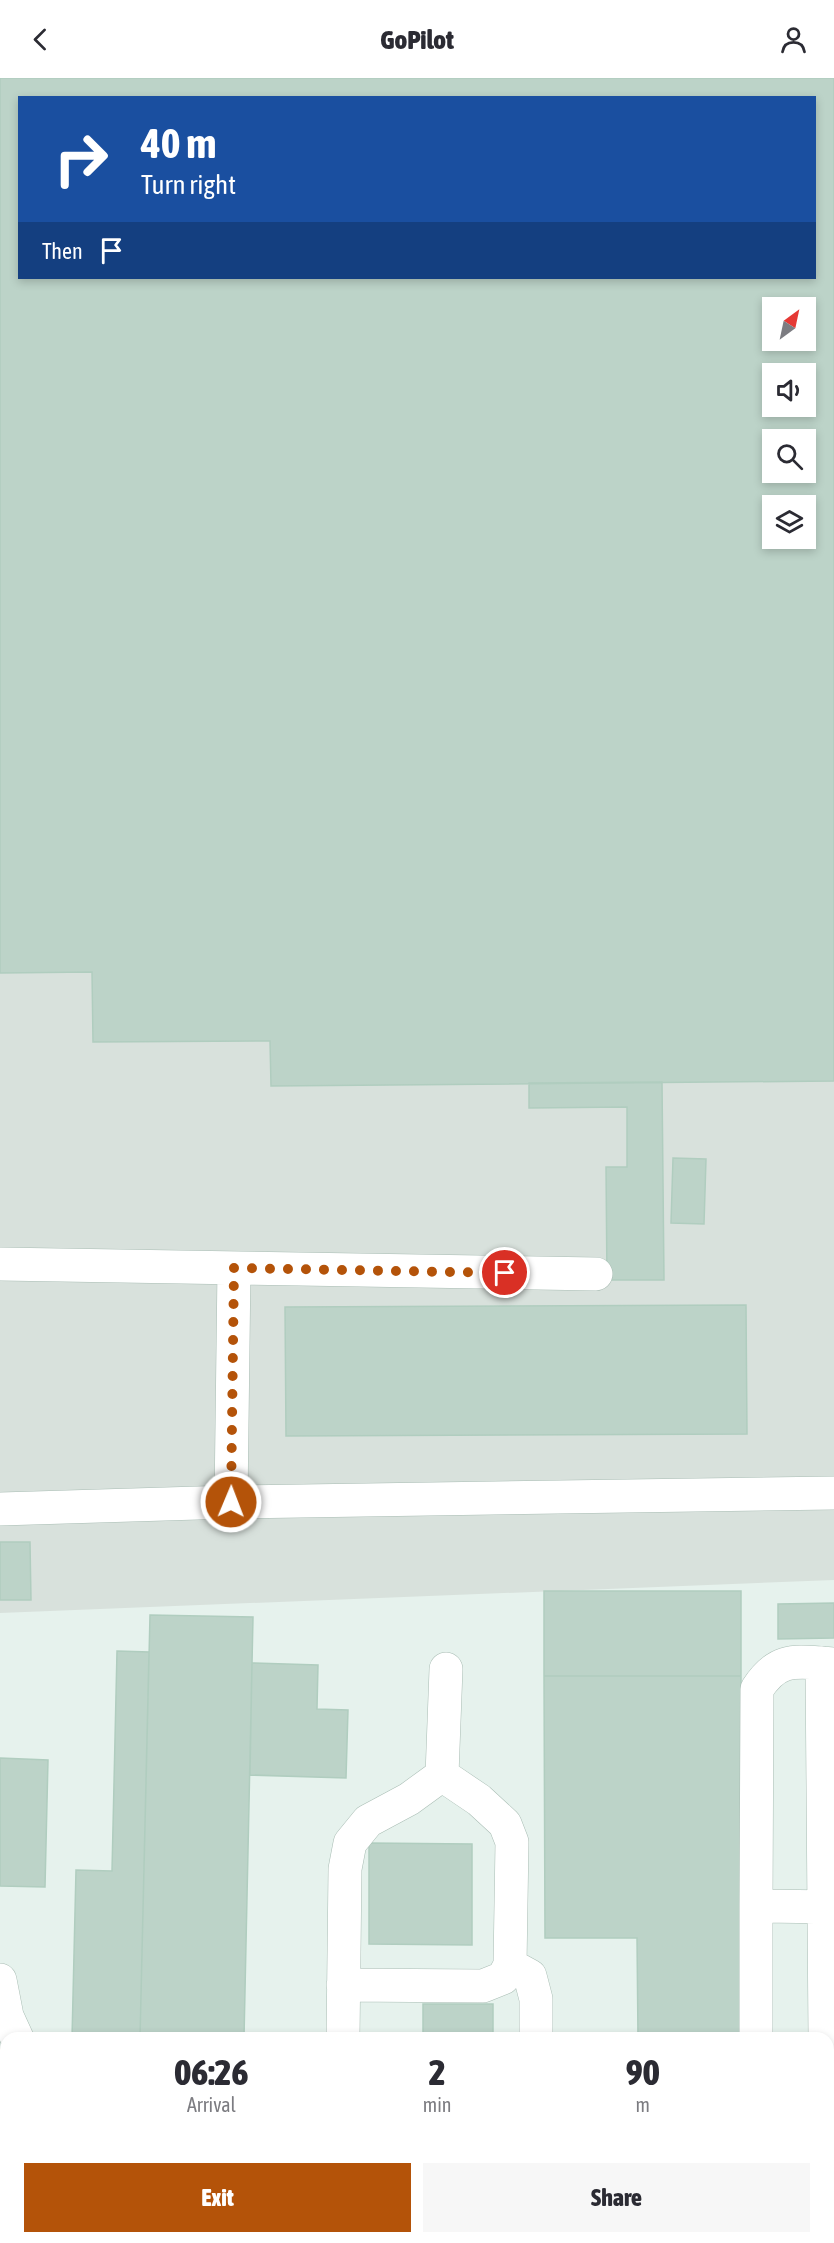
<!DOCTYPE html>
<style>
body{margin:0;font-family:"Asap Condensed",sans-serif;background:#f7f7f7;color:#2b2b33;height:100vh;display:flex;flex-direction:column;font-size:22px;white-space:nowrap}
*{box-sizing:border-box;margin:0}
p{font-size:20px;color:#7c7c81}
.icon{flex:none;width:33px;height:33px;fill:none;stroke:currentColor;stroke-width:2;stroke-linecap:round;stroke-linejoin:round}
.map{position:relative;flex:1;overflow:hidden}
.sheet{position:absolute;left:0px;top:1954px;width:834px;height:212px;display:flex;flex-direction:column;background:#fff;border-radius:18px 18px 0 0;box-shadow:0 3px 9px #0003}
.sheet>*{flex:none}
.guide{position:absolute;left:18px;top:18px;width:798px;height:183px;border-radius:0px;box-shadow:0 3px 9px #0003;background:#1a4fa0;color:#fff;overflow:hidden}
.needle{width:39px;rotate:33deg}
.tools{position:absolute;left:762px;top:219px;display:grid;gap:12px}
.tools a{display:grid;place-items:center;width:54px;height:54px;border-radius:0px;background:#fff;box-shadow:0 3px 9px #0003;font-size:30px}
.pin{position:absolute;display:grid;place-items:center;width:51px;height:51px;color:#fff;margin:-26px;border:3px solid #fff;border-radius:50%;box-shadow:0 2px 6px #0007}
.me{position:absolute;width:66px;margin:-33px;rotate:1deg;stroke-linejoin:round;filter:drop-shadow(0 0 4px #0008)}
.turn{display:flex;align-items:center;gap:21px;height:126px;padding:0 24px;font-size:27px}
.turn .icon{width:78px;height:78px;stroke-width:2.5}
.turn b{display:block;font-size:42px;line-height:51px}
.then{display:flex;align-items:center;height:57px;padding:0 24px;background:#0003;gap:12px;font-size:22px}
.eta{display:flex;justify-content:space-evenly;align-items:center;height:102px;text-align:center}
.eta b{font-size:36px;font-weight:800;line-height:42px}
.primary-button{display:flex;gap:12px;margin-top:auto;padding:12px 24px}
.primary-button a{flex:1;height:69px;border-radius:0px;background:#b45309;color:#fff;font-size:24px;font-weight:800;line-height:69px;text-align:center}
.primary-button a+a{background:#f7f7f7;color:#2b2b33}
header{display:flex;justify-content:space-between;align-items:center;height:78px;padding:0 24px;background:#fff;font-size:27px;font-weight:800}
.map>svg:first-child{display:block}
.industrial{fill:#d8e1dc;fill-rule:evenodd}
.building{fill:#bcd3c8;stroke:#b0cdbf;stroke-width:1.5;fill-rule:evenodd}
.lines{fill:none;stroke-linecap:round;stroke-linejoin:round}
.minor-casing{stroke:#a9bdb4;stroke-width:34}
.minor{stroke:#fff;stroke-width:33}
.route{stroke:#b45309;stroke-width:10;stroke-dasharray:0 18}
</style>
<header><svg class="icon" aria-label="back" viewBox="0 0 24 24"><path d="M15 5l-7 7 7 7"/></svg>GoPilot<svg class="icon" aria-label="person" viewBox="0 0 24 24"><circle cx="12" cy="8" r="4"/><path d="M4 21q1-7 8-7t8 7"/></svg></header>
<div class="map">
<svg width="834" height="2165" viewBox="0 0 834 2165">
<rect width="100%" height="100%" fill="#e6f2ed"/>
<path class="industrial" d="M0,0h834v1502l-834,33zM20,20h794v180h-794zM772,230h34v32h-34zM772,296h34v32h-34zM772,362h34v32h-34zM772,428h34v32h-34z"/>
<path class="building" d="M0,0h834v1003l-563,5 -1,-45 -177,1 -1,-70 -92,1zM20,20h794v180h-794zM772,230h34v32h-34zM772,296h34v32h-34zM772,362h34v32h-34zM772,428h34v32h-34z
M662,1004l2,198h-57l-1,-113h21v-60l-98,1v-25z
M673,1080l33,1 -2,65 -33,-1z
M746,1227l1,129 -461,2 -1,-129z
M0,1464h30l1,58h-31z
M544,1513h197v85h-197z
M834,1525v35l-56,1v-35z
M150,1537l103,2 -9,421h-104z
M117,1573l32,1 -9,386h-68l4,-168 36,1z
M252,1585l66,2 -1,44 31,1 -2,68 -96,-3z
M544,1598h197l1,362h-104l-1,-100h-92z
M0,1680l48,2 -3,127 -45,-1z
M369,1765l103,1v101l-103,-1z
M423,1926h70v34h-70z
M0,2039h6v37h-6z
M0,2133h6v27h484v5h-490z"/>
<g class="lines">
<g class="minor-casing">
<path id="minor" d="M0,1186l596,10
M231,1424l3,-234
M0,1431l231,-7 603,-9
M822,1585l3,375
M834,1586c-37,-2 -55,-9 -77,25l-1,217 78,1
M756,1828v132
M510,1887l20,11 6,23v39
M0,1902l7,36 10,22
M343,1907l140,1 20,-8 7,-13 2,-123 -7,-18 -26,-24 -37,-25
M343,1960l2,-169 5,-26 18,-22 41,-22 33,-24 4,-106
M828,2047h6
M828,2081h6
M0,2100h6"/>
</g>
<use href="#minor" class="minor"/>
</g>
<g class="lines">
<path class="route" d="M231,1424l3,-234 271,5"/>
</g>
</svg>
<div class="tools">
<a><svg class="needle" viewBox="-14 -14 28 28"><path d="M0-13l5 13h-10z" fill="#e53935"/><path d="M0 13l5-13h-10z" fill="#7c7c81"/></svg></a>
<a><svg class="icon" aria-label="sound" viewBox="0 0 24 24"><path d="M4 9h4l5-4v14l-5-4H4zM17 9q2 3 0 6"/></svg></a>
<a><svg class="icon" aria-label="search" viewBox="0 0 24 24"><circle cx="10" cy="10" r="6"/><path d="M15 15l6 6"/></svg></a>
<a><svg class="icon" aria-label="layers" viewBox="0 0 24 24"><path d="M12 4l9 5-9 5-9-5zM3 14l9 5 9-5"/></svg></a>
</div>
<div class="pin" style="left:505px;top:1195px;background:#d93025"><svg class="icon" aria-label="arrive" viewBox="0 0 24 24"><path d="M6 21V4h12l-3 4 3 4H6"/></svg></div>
<svg class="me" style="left:231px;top:1424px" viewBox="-20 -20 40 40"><circle r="17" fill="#b45309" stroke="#fff" stroke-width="3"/><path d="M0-11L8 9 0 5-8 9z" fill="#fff"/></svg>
<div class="guide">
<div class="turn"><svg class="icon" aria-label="right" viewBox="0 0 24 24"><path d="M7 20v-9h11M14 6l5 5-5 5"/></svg><div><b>40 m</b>Turn right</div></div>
<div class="then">Then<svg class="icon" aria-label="arrive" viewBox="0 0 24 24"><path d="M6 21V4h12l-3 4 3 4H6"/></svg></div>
</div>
<section class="sheet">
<div class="eta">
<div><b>06:26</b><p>Arrival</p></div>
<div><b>2</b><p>min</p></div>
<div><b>90</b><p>m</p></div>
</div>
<div class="primary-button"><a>Exit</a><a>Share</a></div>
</section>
</div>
